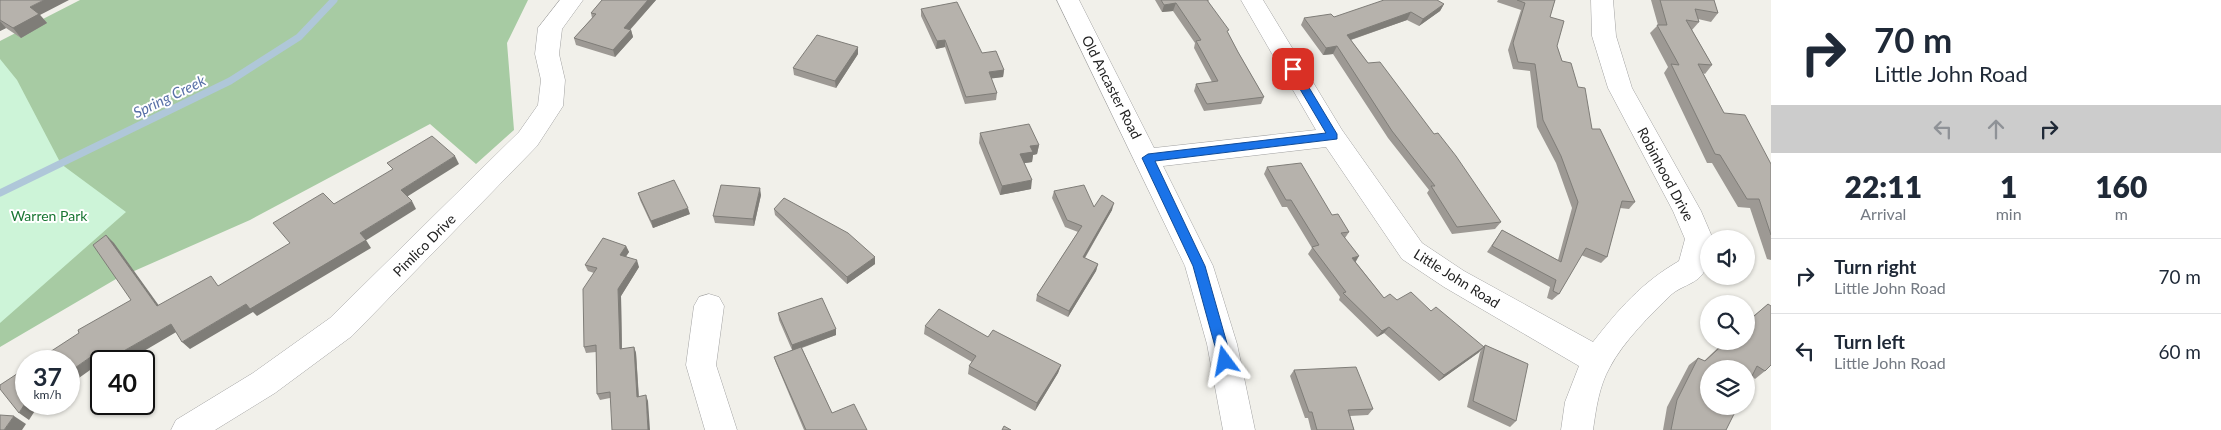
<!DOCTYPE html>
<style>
body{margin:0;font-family:Lato,sans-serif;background:#f6f6f7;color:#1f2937;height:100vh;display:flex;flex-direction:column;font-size:19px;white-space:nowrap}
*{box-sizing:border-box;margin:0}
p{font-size:16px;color:#747a83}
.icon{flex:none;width:28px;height:28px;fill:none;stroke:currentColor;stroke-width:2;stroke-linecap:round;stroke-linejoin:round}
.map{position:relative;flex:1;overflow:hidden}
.side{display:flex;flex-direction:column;background:#fff;width:450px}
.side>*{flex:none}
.hud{background:#fff;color:#1f2937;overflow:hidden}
.fabs{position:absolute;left:1700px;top:230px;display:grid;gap:10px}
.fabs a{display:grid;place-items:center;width:55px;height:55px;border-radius:50%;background:#fff;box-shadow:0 1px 4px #0004;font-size:25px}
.speed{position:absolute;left:15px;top:350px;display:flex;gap:10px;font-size:25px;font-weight:700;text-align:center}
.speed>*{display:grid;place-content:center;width:65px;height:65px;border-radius:50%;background:#fff;box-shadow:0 1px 4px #0004;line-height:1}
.speed small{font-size:12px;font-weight:400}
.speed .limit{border:2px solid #111;border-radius:8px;background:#fff;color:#111}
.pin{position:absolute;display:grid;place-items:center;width:42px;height:42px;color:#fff;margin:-21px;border-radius:10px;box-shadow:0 2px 8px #0006}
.me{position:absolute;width:55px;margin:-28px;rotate:347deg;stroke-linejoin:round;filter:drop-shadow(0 0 4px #0008)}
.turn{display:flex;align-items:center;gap:18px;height:105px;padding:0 20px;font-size:22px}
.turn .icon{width:65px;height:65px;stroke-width:2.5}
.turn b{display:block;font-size:35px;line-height:42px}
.lanes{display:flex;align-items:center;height:48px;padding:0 20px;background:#0003;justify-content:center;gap:25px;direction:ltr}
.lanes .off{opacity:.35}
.eta{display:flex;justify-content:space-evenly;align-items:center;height:85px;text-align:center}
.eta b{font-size:30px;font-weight:800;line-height:35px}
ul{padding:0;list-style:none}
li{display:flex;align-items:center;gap:15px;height:75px;padding:0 20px;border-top:1px solid #e0e1e3}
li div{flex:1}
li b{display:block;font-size:19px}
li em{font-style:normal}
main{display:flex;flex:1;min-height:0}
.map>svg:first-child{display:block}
.forest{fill:#a7cba3}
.park{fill:#cdf4d8}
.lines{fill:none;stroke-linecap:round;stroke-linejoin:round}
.stream{stroke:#afc7d9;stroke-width:7}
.minor-casing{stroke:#a3a3a3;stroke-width:1}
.minor{fill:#fff;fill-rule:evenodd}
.wall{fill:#9d9994}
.shaded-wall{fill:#7f7d78}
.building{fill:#b6b2ac;stroke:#7f7d78}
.route{fill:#1a73e8;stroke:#114b97}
.labels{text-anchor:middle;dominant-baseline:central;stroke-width:4;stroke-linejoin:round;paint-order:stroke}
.street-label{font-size:14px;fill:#222;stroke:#fff}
.park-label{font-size:14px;fill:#197633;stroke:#fff}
.water-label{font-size:15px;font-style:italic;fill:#5870a7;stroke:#fff}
</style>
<main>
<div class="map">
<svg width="1771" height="430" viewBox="0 0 1771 430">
<rect width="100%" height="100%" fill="#f1f0ea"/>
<path class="forest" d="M80,0h448l-21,43 7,87 -38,34 -46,-40 -180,96 -134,59 -116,68v-306z"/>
<path class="park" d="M0,59l17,21 44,84 65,48 -126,111z"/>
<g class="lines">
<path class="stream" d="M0,193l230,-112 69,-44 35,-37"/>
<g class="minor-casing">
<path id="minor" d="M560,0h23l-21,29 -3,25 6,26 -2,26 -26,40 -185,190 -77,57 -60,37h-44l5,-10 77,-47 77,-55 189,-186 19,-27 3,-25 -6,-26 3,-26z
M1057,0h22l75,148 162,-18 -75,-130h22l79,130 80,113 42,28 129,71c26,-33 48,-59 86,-81l6,-22 -12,-28 -65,-123 -16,-52 -1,-36h22l3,36 16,52 69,123 12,28h-4c0,11 1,27 -8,37 -7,8 -21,11 -29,18 -21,20 -49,48 -62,73 -11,19 -14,42 -17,63h-32l4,-28 14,-36 -135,-79 -42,-28 -76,-112 -163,19 50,100 24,78 18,86h-32l-16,-86 -22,-78z
M709,294l10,3 5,9 -8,59 21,65h-32l-19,-65 8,-59 5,-9z"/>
</g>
<use href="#minor" class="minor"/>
</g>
<path class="wall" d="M0,0l40,15 7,8 -26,15 -15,-10 -6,3z
M602,0h54l-26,30h1l2,7 -18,20 -39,-12 -2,-7 18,-20 -1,-5z
M1155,0h54l-1,2 20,31 10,19 26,45 -3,7 -57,7 -10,-20 2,-7 16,-2 -18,-34 1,-5 -22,-32 -11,1z
M1498,0h57l-5,17 7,29 5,15 30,68 43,73 -6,7 -9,-1 -13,49 -6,6 -20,-8 -22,39 -7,6 -5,-2 3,-11 -63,-35 15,-22 56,30 14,-52 -16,-45 -19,-36 -7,-56 -17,-2 -5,-19 13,-40 -24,-8z
M1651,0h63l4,13 -7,9 -13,-3 1,3 -7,8 20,35 -7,9 -2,-1 21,40 47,51v96l-4,-1 -17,-51 -12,-1 -26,-44h-5l-43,-90 4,-6 -18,-34 8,-8z
M1444,4l-4,7 -21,15 -12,-6 -56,20 17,23 66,71 67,88 -6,7 -43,5 -25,-41 2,-3 -41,-52 -55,-84 -10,1 -22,-30 3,-7 30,-1z
M921,9l83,61 -1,7 -12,1 6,15 -1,7 -31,4 -20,-57 -9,2 -15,-33z
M858,54l-22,34 -42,-13 -1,-7z
M980,133l59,12 -2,9 -4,1 -1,7 -8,1 7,26 -31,6 -21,-52z
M1267,167l65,48 17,17 -4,6 10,23 29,37 13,2 34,11 53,36 -6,6 -39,28 -55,-48 -7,4 -38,-37 1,-3 -32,-43 4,-6 -25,-41h-5l-18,-33z
M1054,191l40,16 18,3 -27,48 13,6 -2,7 -28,46 -32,-16 1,-6 41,-63 -13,-5 -13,-29z
M638,193l52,21 -37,14 -13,-28z
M761,195l-7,31 -39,-3 -2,-7z
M774,209l101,55 -28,20 -72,-69z
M626,246l3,6 -3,4 13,11 -18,29 1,53 12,-2 2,6 3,44 9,4 -38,-3 -10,2 -3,-6 -1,-42 -10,1 -2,-6 10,-74 -6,-2 -3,-6z
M1768,304l-3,67 -10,8 -3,-3 -26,54h-63l4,-23 22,-42 9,-7 6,3 21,-20h21v-19z
M778,313l58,16v6l-34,13 30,65 35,17h-63l-28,-67 -2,-6 18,-7 -13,-30z
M925,326l63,11 73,28 -3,8 -23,38 -67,-37 1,-8 3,-4 -48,-28z
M1485,345l31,76 -6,6 -43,-20 13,-55z
M1294,370l79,39 -5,6 -18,1 4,14h-43l-3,-12h-3l-15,-42z"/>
<path class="shaded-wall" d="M44,0h25l-29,15 7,8 -26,15 -8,-10 17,-21z
M648,0h8l-31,35 -1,-7z
M1176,3l-3,8 -11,1 2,-7z
M1444,4l-4,7 -21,15 4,-7z
M1411,12l-4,8 -63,22 3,-7z
M0,21l6,7 -6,3z
M631,30l2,7 -18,20 -2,-7z
M945,40v7l-9,2 1,-8z
M1337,46l-4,8 -10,1 3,-7z
M858,47v7l-22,34 -1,-7z
M1004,70l-1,7 -15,2 1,-7z
M1039,145l-2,9 -4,1 -1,7 -13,2 1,-10 10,-8z
M455,156l4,8 -54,34 -4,-8z
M1032,180l-1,9 -31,6 2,-9z
M760,188l1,7 -7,31 -1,-7z
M412,201l4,8 -51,32 -5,-8z
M1114,203l-2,7 -31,54 2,-7z
M688,208l2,6 -37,14 -2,-7z
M106,235l8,8 51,71 -8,-8z
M366,240l5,8 -114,68 -4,-4 -63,37 -8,-7 64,-38z
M626,246l3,6 -6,9 -3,-6z
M1359,256l-4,7 -3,-5z
M875,257v7l-28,20v-7z
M637,260l2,7 -18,29 1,60 -2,-7 -2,-60z
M1098,264l-2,7 -28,46 1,-6z
M171,324l7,7 -51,30h-21z
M1389,327l-5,6 -7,4 5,-6z
M836,329v6l-44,16v-6z
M634,347l2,6 3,50 -2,-6z
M1484,347l-6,6 -39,28 5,-6z
M92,356l8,7 -31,22v-13z
M101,364v5l-4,-3z
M1061,365l-3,8 -23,38 2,-8z
M646,395l2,6 2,29h-2z
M26,402v2h15l-3,2 -9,14 -10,-7z
M14,416l12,8 -4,6h-18z"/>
<path class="building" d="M0,0h44l-14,7 9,7 -26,14 -13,-8z
M602,0h46l-24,28 7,2 -18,20 -39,-12 22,-24 -5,-1z
M1161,0h46l22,30 -2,1 11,21 26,45 -57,7 -11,-20 22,-3 -22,-40 5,-1 -25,-37 -12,2z
M1384,0h53l7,4 -21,15 -12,-7 -64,23 21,28 12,-1 54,72 4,-1 18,23 45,66 -44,5 -26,-41h4l-43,-55 -55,-85 -11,2 -22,-30 27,-4 3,3z
M1517,0h38l-5,17 14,4 -7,25 5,15 9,2 7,24 7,1 7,41h8l35,73 -13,-1 -15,56 -21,-9 -27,46 -6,-3 3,-11 -64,-34 10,-16 59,32 17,-60 -17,-46 -18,-36 -8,-56 -17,-2 -5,-19 12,-40z
M1660,0h54l4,13 -23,-4 4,13 -13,-2 26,45 -14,-1 26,49 21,2 26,49v71l-12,-36h-12l-27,-44 -5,-1 -44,-90 8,1 -22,-40h10z
M957,2l25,51 14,-2 8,19 -15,2 8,21 -31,4 -21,-57 -8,1 -16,-32z
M817,35l41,12 -23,34 -42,-13z
M1029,124l10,21 -9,1 3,6 -13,2 12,26 -30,6 -22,-53z
M432,136l23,20 -54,34 11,11 -52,32 6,7 -116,69 -4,-5 -64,38 -11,-18 -65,37h-5v3l-4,2 -5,-10 -23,16v-11h-33l43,-28 -1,-3 53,-30 -38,-55 13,-10 51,71 54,-30 7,10 72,-43 -17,-20 50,-30 11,11 59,-35 -6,-6z
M1301,163l31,52 6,-1 11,18 -8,1 18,23 -7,2 32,40 6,-4 7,6 14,-8 20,19 5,-4 48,40 -40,28 -55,-48 -7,4 -39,-38 3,-1 -34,-45 7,-2 -28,-45h-5l-19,-33z
M674,180l14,28 -37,13 -13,-28z
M721,185l39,3 -7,31 -40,-3z
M1084,185l10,22 8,-12 12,8 -31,54 15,7 -29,47 -32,-16 45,-69 -15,-6 -13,-29z
M784,198l64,35 27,24 -28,20 -73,-68z
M603,238l23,8 -6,9 17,5 -19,29 2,60 14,-2 3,50 9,-2 2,35h-36l-2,-38 -13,2 -1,-49 -12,2 -1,-58 14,-21 -12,-3z
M822,298l14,31 -44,16 -14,-32z
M1768,304l3,2v59l-6,6 -8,-5 -11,22v-19h-37v37h29l-12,24h-55l6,-30 21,-42 7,3 22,-20h19v-18z
M939,309l49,28 5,-7 68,35 -24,38 -68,-37 7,-10 -51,-30z
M1485,345l43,19 -12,57 -43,-20z
M801,347l31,66 22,-9 13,26h-61l-32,-73z
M1356,367l17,42 -25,1 6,20h-37l-5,-18h-3l-15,-42z
M26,368v34l-7,11 -19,-24v-4z
M0,415l14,1 -10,14h-4z
M1004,426l7,4h-9z"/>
<path class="route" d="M1293,65l3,1 41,68v5l-182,22 50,105 27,95 -7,5 -6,-5 -26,-95 -51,-108 6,-4 178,-21 -38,-64z"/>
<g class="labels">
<g class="street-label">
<text transform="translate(1112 87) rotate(63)">Old Ancaster Road</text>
<text transform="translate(1666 174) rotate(62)">Robinhood Drive</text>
<text transform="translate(424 245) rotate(-45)">Pimlico Drive</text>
<text transform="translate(1457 278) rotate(32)">Little John Road</text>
</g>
<g class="park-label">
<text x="49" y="215">Warren Park</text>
</g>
<g class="water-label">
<text transform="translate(169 96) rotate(-26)">Spring Creek</text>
</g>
</g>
</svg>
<div class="fabs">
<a><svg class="icon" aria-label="sound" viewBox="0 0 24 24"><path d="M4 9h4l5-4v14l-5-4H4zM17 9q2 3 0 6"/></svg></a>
<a><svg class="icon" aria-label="search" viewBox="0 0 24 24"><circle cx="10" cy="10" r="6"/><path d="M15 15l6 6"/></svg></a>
<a><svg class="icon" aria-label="layers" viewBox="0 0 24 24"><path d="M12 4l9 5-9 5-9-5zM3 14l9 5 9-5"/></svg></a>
</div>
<div class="speed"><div>37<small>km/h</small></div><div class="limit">40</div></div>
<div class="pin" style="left:1293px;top:69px;background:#d93025"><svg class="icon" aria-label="arrive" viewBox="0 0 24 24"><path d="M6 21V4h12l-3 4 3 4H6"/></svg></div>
<svg class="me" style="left:1225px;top:361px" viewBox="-20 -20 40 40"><path d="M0-17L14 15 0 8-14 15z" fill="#1a73e8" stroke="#fff" stroke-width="4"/></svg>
</div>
<section class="side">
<div class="hud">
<div class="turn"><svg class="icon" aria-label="right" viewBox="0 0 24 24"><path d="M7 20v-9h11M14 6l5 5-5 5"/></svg><div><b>70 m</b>Little John Road</div></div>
<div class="lanes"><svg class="icon off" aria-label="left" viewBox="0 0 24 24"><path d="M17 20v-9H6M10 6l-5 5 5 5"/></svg><svg class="icon off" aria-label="ahead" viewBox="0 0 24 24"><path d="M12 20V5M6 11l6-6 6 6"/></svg><svg class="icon" aria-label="right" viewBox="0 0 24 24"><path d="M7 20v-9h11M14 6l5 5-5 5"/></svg></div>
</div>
<div class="eta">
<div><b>22:11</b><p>Arrival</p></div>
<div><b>1</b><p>min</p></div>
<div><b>160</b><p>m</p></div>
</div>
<ul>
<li><svg class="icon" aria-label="right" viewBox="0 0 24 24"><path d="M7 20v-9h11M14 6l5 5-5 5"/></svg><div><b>Turn right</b><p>Little John Road</p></div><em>70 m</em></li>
<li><svg class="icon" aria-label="left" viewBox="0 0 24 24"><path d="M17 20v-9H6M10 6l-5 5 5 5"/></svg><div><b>Turn left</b><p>Little John Road</p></div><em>60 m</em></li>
</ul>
</section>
</main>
